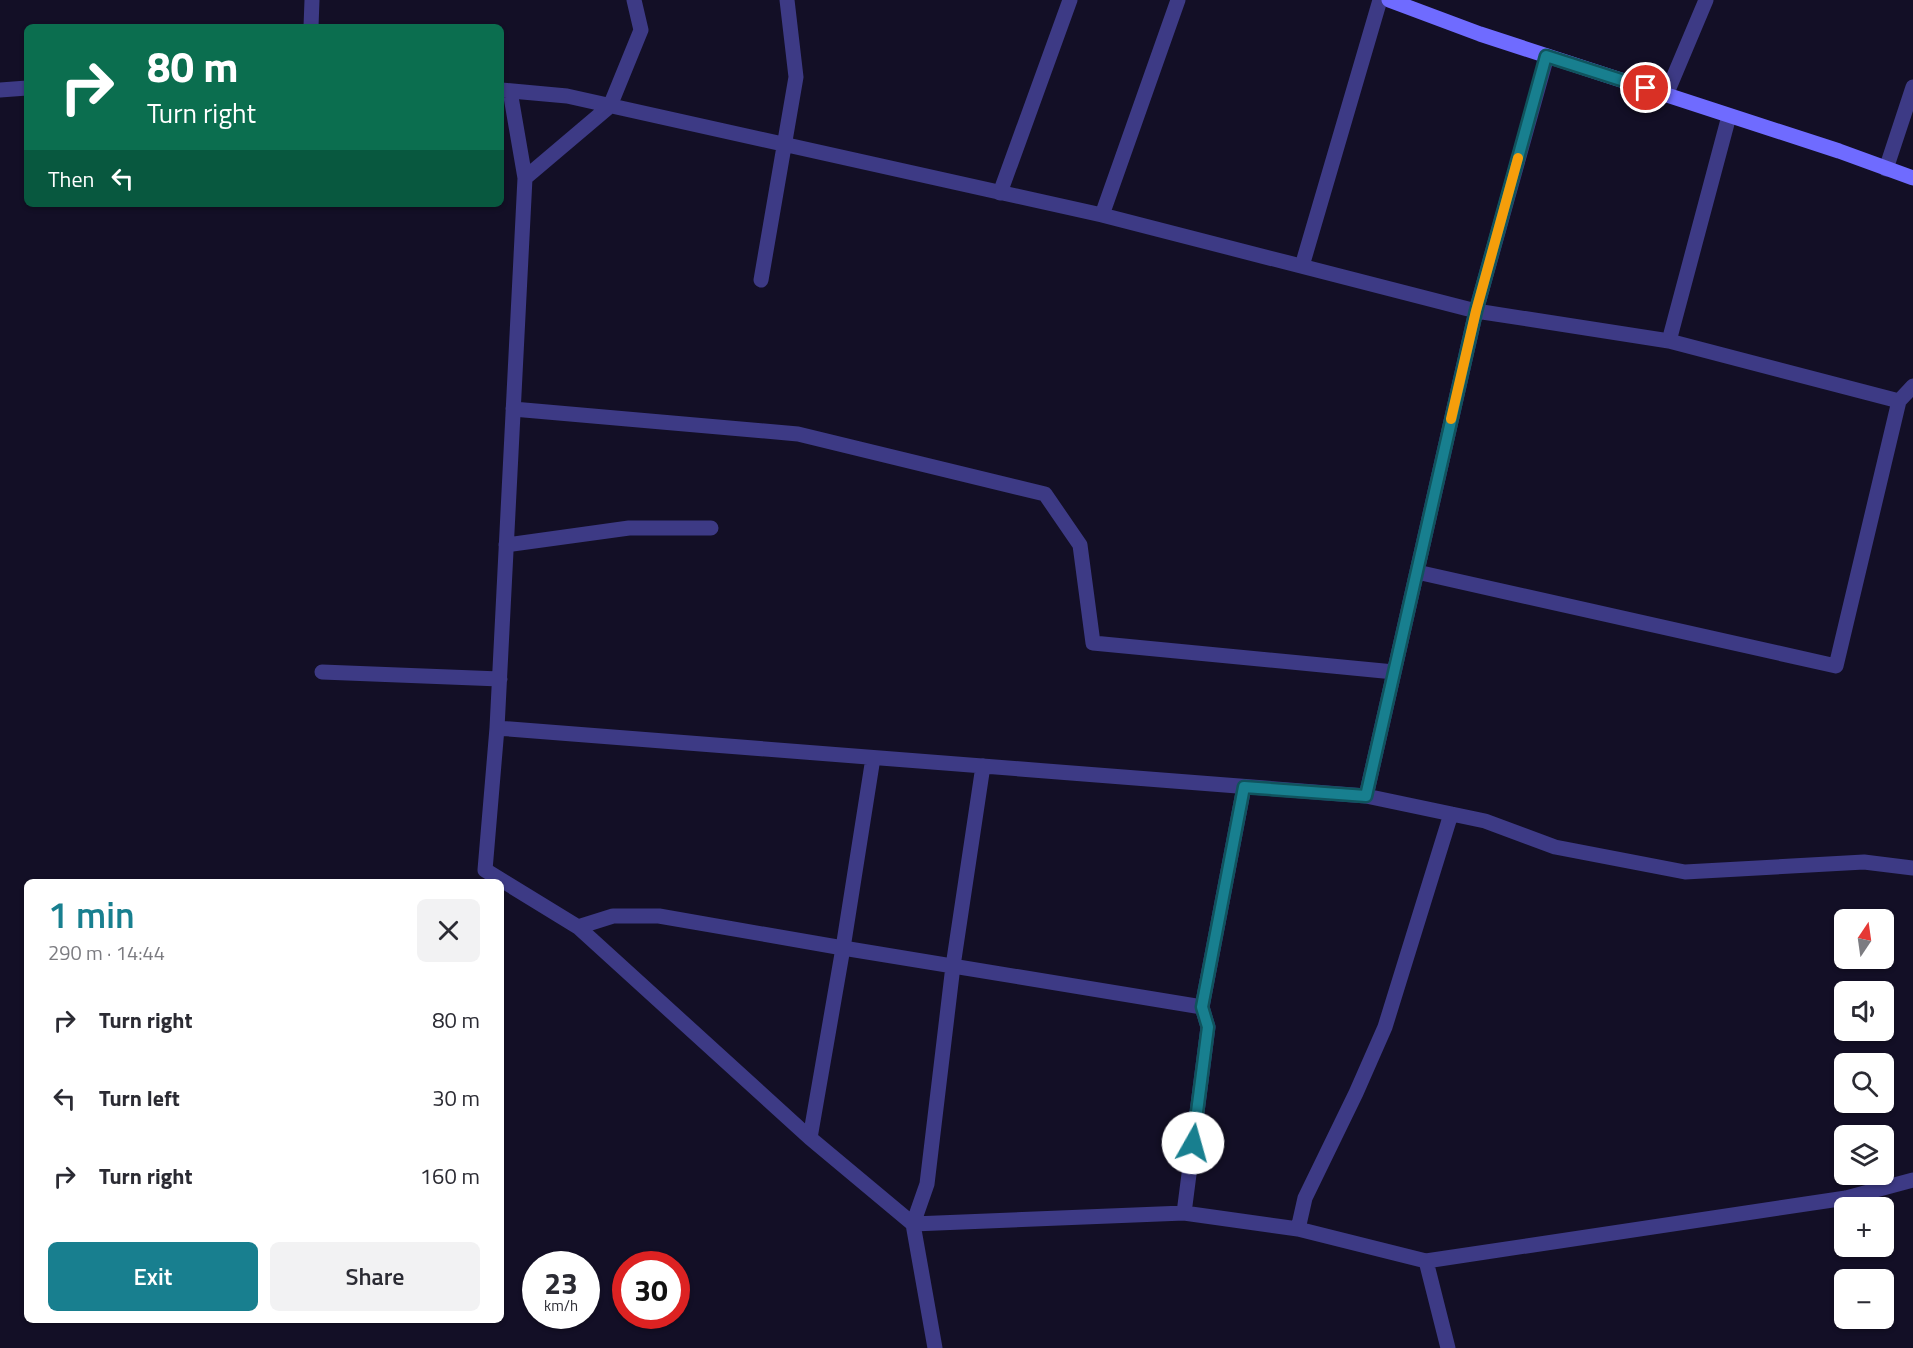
<!DOCTYPE html>
<meta charset="utf-8">
<style>
body{margin:0;font-family:"Titillium Web",sans-serif;background:#f2f2f3;color:#2b2b33;height:100vh;display:flex;flex-direction:column;font-size:22px;white-space:nowrap}
*{box-sizing:border-box;margin:0}
p{font-size:20px;color:#7c7c81}
.icon{flex:none;width:33px;height:33px;fill:none;stroke:currentColor;stroke-width:2;stroke-linecap:round;stroke-linejoin:round}
.map{position:relative;flex:1;overflow:hidden}
.sheet{position:absolute;left:24px;top:879px;width:480px;height:444px;display:flex;flex-direction:column;background:#fff;border-radius:9px;box-shadow:0 2px 4px #0004}
.sheet>*{flex:none}
.guide{position:absolute;left:24px;top:24px;width:480px;height:183px;border-radius:9px;box-shadow:0 2px 4px #0004;background:#0b6e4f;color:#fff;overflow:hidden}
.needle{width:39px;rotate:13deg}
.tools{position:absolute;left:1834px;top:909px;display:grid;gap:12px}
.tools a{display:grid;place-items:center;width:60px;height:60px;border-radius:9px;background:#fff;box-shadow:0 2px 4px #0004;font-size:30px}
.speed{position:absolute;left:522px;top:1251px;display:flex;gap:12px;font-size:30px;font-weight:700;text-align:center}
.speed>*{display:grid;place-content:center;width:78px;height:78px;border-radius:50%;background:#fff;box-shadow:0 2px 4px #0004;line-height:1}
.speed small{font-size:15px;font-weight:400}
.speed .limit{border:9px solid #d22;background:#fff;color:#111}
.pin{position:absolute;display:grid;place-items:center;width:51px;height:51px;color:#fff;margin:-26px;border:3px solid #fff;border-radius:50%;box-shadow:0 2px 6px #0007}
.me{position:absolute;width:66px;margin:-33px;rotate:7deg;stroke-linejoin:round;filter:drop-shadow(0 0 4px #0008)}
.turn{display:flex;align-items:center;gap:21px;height:126px;padding:0 24px;font-size:27px}
.turn .icon{width:78px;height:78px;stroke-width:2.5}
.turn b{display:block;font-size:42px;line-height:51px}
.then{display:flex;align-items:center;height:57px;padding:0 24px;background:#0003;gap:12px;font-size:22px}
.round{display:grid;place-items:center;flex:none;width:63px;height:63px;border-radius:9px;background:#f2f2f3}
.head{display:flex;align-items:center;justify-content:space-between;height:102px;padding:0 24px}
h1{font-size:36px;font-weight:600;line-height:45px;color:#187f8f}
.cta{display:flex;gap:12px;margin-top:auto;padding:12px 24px}
.cta a{flex:1;height:69px;border-radius:9px;background:#187f8f;color:#fff;font-size:24px;font-weight:600;line-height:69px;text-align:center}
.cta a+a{background:#f2f2f3;color:#2b2b33}
ul{padding:0;list-style:none}
li{display:flex;align-items:center;gap:18px;height:78px;padding:0 24px}
li div{flex:1}
li b{display:block;font-size:22px}
li em{font-style:normal}
.map>svg:first-child{display:block}
.lines{fill:none;stroke-linecap:round;stroke-linejoin:round}
.street{stroke:#3d3a85;stroke-width:15}
.secondary{stroke:#6f6bff;stroke-width:15}
.route-casing{stroke:#10535d;stroke-width:15}
.route{stroke:#187f8f;stroke-width:10}
.slow{stroke:#f59e0b;stroke-width:10}
</style>
<div class="map">
<svg width="1913" height="1348" viewBox="0 0 1913 1348">
<rect width="100%" height="100%" fill="#130f26"/>
<g class="lines">
<path class="street" d="M311,27l1,-27
M0,90l27,-2
M501,90l66,6 535,119 374,96 193,30 230,60
M510,91l15,87 -28,550 -12,142 93,57 232,211 103,86 271,-11 114,16 128,32 420,-63 67,-18
M1666,95l40,-95
M1886,169l27,-82
M525,178l85,-72 31,-76 -7,-30
M1000,193l70,-193
M1102,215l76,-215
M1302,266l78,-266
M761,280l35,-203 -9,-77
M1669,341l60,-225
M513,409l285,25 247,60 35,51 13,98 301,29
M506,545l123,-17h82
M1417,572l419,94 63,-265 14,-15
M322,672l178,7
M497,728l869,68 119,25 70,26 130,25 179,-10 49,6
M1366,796l110,-485 71,-255
M578,927l35,-11h46l184,32 359,59
M810,1138l33,-190 30,-190
M1184,1213l24,-186 -6,-20 42,-220
M1298,1229l7,-31 51,-105 29,-66 66,-213
M1426,1261l22,87
M935,1348l-22,-124 14,-40 26,-218 30,-200"/>
<path class="secondary" d="M1389,0l91,34 359,117 74,27"/>
</g>
<g class="lines">
<g class="route-casing">
<path id="route" d="M1193,1143l15,-116 -6,-20 42,-220 122,9 110,-485 70,-255 100,32"/>
</g>
<use href="#route" class="route"/>
<path class="slow" d="M1451,419l25,-108 42,-153"/>
</g>
</svg>
<div class="tools">
<a><svg class="needle" viewBox="-14 -14 28 28"><path d="M0-13l5 13h-10z" fill="#e53935"/><path d="M0 13l5-13h-10z" fill="#7c7c81"/></svg></a>
<a><svg class="icon" aria-label="sound" viewBox="0 0 24 24"><path d="M4 9h4l5-4v14l-5-4H4zM17 9q2 3 0 6"/></svg></a>
<a><svg class="icon" aria-label="search" viewBox="0 0 24 24"><circle cx="10" cy="10" r="6"/><path d="M15 15l6 6"/></svg></a>
<a><svg class="icon" aria-label="layers" viewBox="0 0 24 24"><path d="M12 4l9 5-9 5-9-5zM3 14l9 5 9-5"/></svg></a>
<a>+</a>
<a>−</a>
</div>
<div class="speed"><div>23<small>km/h</small></div><div class="limit">30</div></div>
<div class="pin" style="left:1646px;top:88px;background:#d93025"><svg class="icon" aria-label="arrive" viewBox="0 0 24 24"><path d="M6 21V4h12l-3 4 3 4H6"/></svg></div>
<svg class="me" style="left:1193px;top:1143px" viewBox="-20 -20 40 40"><circle r="19" fill="#fff"/><path d="M0-13L10 11 0 6-10 11z" fill="#187f8f"/></svg>
<div class="guide">
<div class="turn"><svg class="icon" aria-label="right" viewBox="0 0 24 24"><path d="M7 20v-9h11M14 6l5 5-5 5"/></svg><div><b>80 m</b>Turn right</div></div>
<div class="then">Then<svg class="icon" aria-label="left" viewBox="0 0 24 24"><path d="M17 20v-9H6M10 6l-5 5 5 5"/></svg></div>
</div>
<section class="sheet">
<div class="head"><div><h1>1 min</h1><p>290 m · 14:44</p></div><a class="round"><svg class="icon" aria-label="close" viewBox="0 0 24 24"><path d="M6 6l12 12M18 6L6 18"/></svg></a></div>
<ul>
<li><svg class="icon" aria-label="right" viewBox="0 0 24 24"><path d="M7 20v-9h11M14 6l5 5-5 5"/></svg><div><b>Turn right</b></div><em>80 m</em></li>
<li><svg class="icon" aria-label="left" viewBox="0 0 24 24"><path d="M17 20v-9H6M10 6l-5 5 5 5"/></svg><div><b>Turn left</b></div><em>30 m</em></li>
<li><svg class="icon" aria-label="right" viewBox="0 0 24 24"><path d="M7 20v-9h11M14 6l5 5-5 5"/></svg><div><b>Turn right</b></div><em>160 m</em></li>
</ul>
<div class="cta"><a>Exit</a><a>Share</a></div>
</section>
</div>
